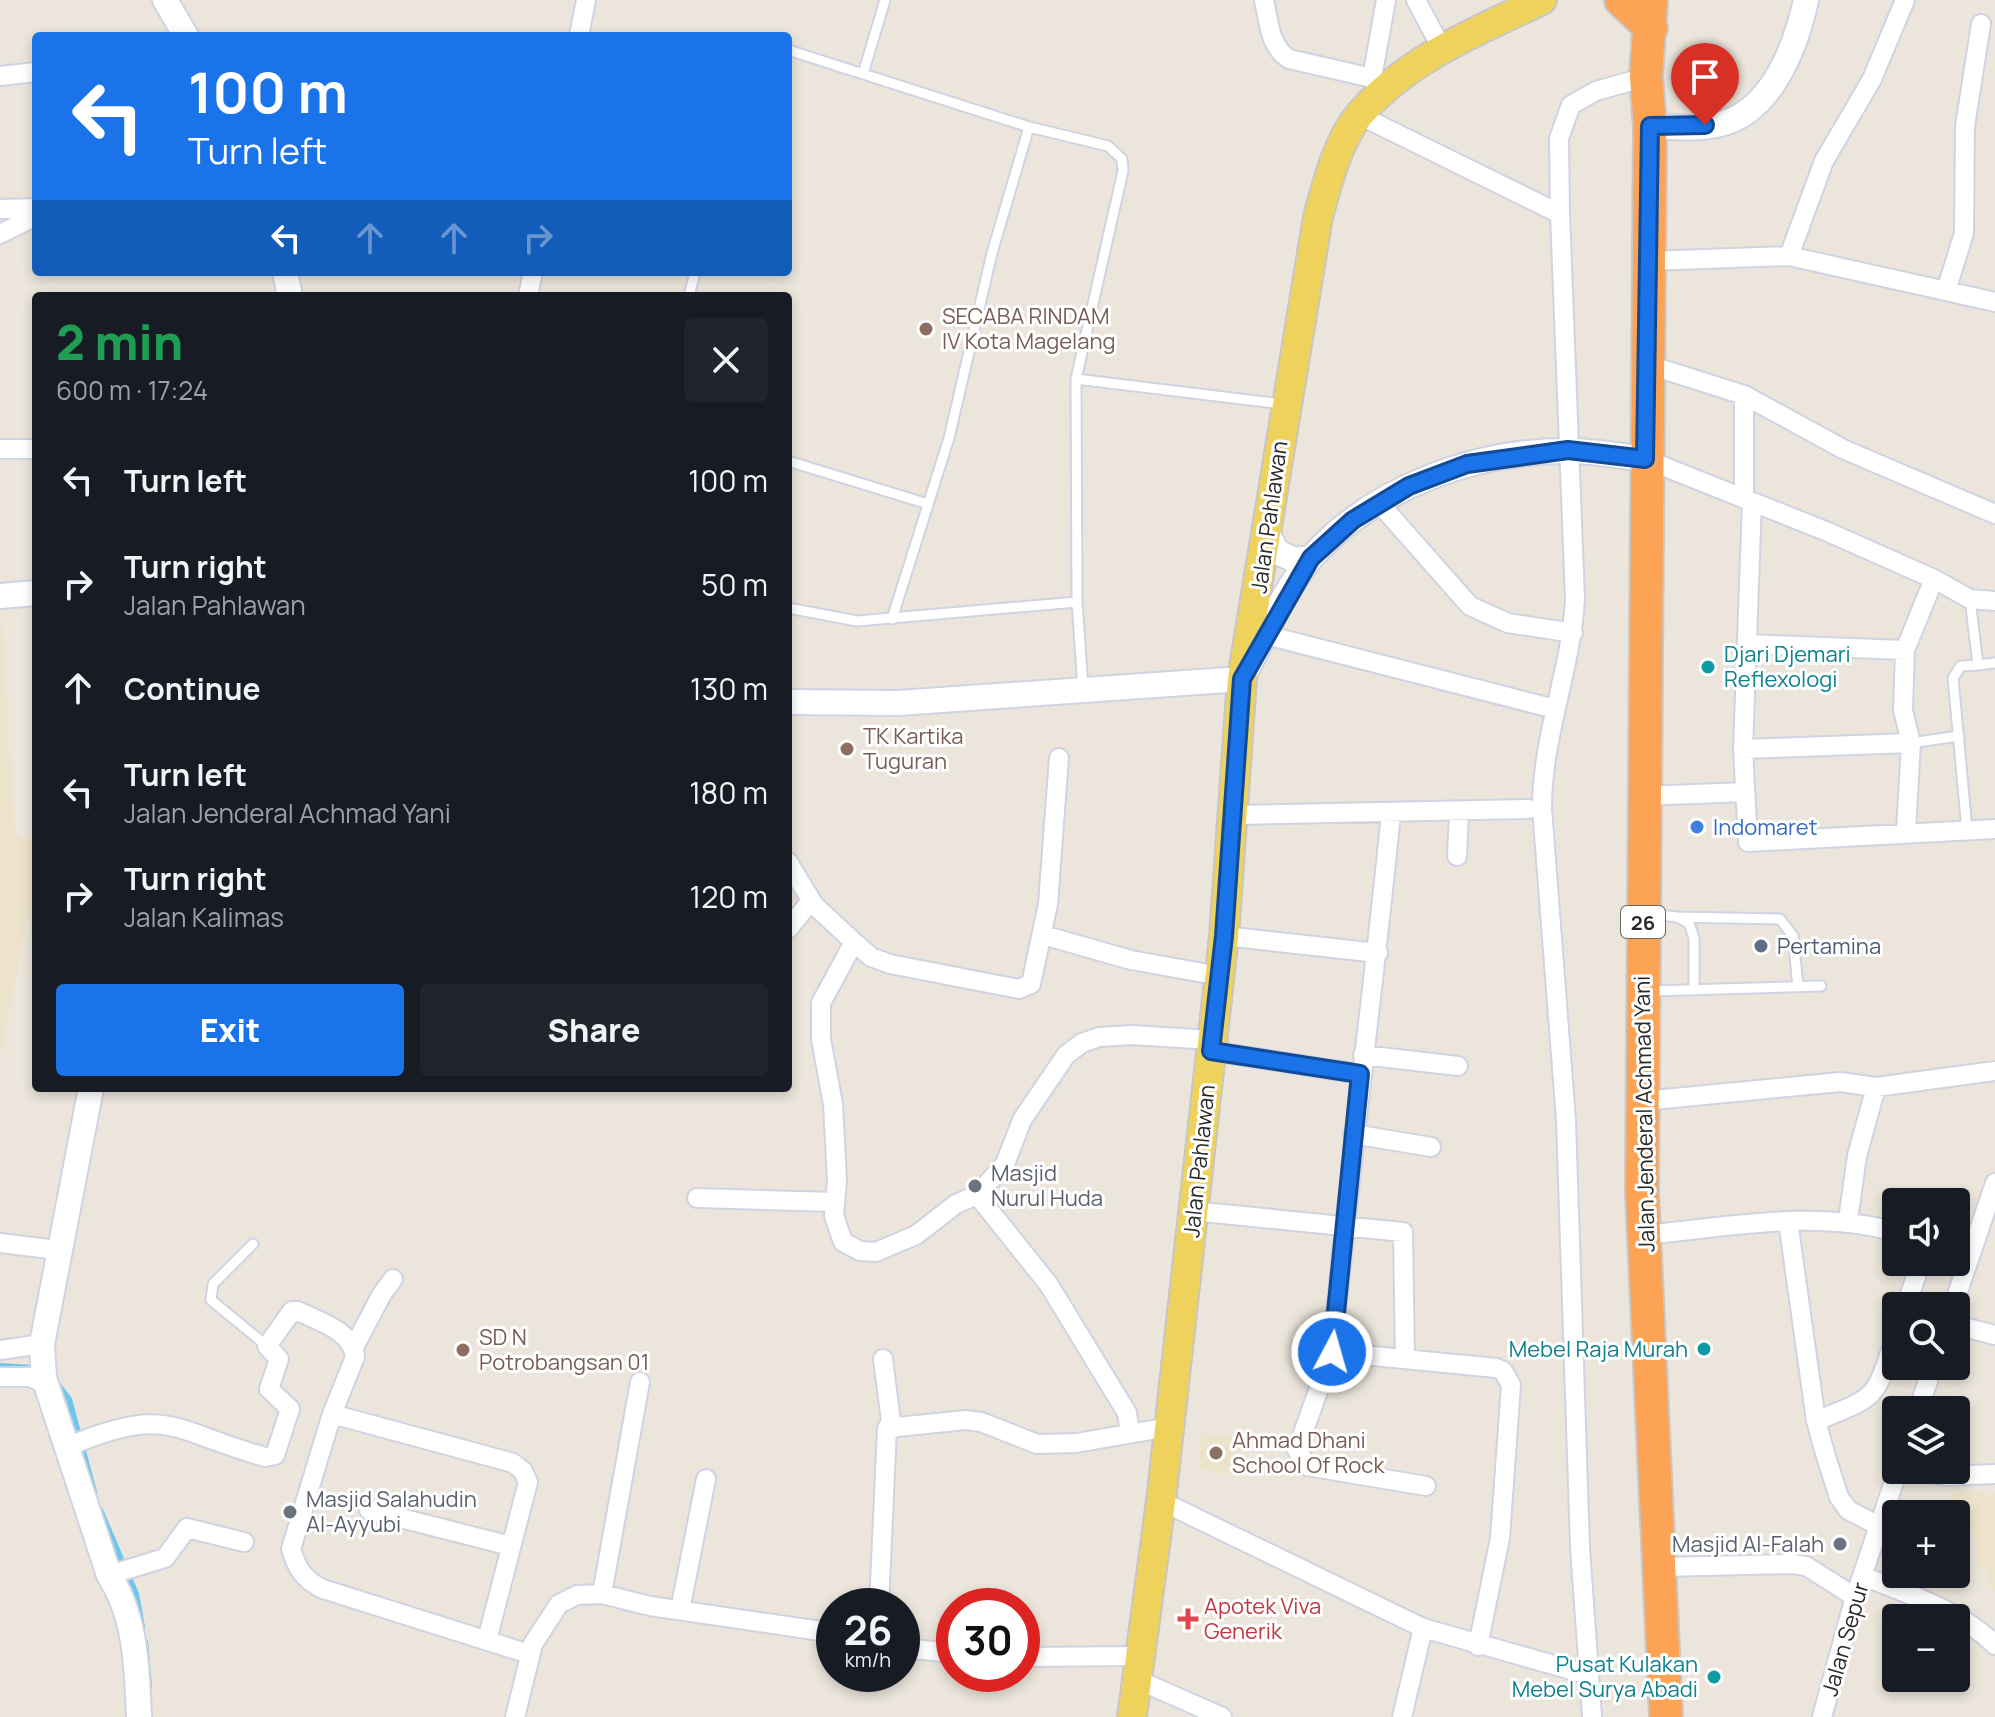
<!DOCTYPE html>
<meta charset="utf-8">
<style>
body{margin:0;font-family:Manrope,sans-serif;background:#20242c;color:#f1f3f6;height:100vh;display:flex;flex-direction:column;font-size:30px;white-space:nowrap}
*{box-sizing:border-box;margin:0}
p{font-size:26px;color:#9ea1a6}
.icon{flex:none;width:44px;height:44px;fill:none;stroke:currentColor;stroke-width:2;stroke-linecap:round;stroke-linejoin:round}
.map{position:relative;flex:1;overflow:hidden}
.side{position:absolute;left:32px;top:292px;width:760px;height:800px;display:flex;flex-direction:column;background:#171b24;border-radius:8px;box-shadow:0 4px 12px #0003}
.side>*{flex:none}
.top-card{position:absolute;left:32px;top:32px;width:760px;height:244px;border-radius:8px;box-shadow:0 4px 12px #0003;background:#1a73e8;color:#fff;overflow:hidden}
.tools{position:absolute;left:1882px;top:1188px;display:grid;gap:16px}
.tools a{display:grid;place-items:center;width:88px;height:88px;border-radius:8px;background:#171b24;box-shadow:0 4px 12px #0003;font-size:40px}
.speed{position:absolute;left:816px;top:1588px;display:flex;gap:16px;font-size:40px;font-weight:700;text-align:center}
.speed>*{display:grid;place-content:center;width:104px;height:104px;border-radius:50%;background:#171b24;box-shadow:0 4px 12px #0003;line-height:1}
.speed small{font-size:20px;font-weight:400}
.speed .limit{border:12px solid #d22;background:#fff;color:#111}
.pin{position:absolute;display:grid;place-items:center;width:68px;height:68px;color:#fff;margin:-82px -34px;border-radius:50% 50% 50% 0;rotate:-45deg;box-shadow:0 0 8px #0007}
.pin .icon{rotate:45deg}
.me{position:absolute;width:88px;margin:-44px;rotate:6deg;stroke-linejoin:round;filter:drop-shadow(0 0 6px #0008)}
.turn{display:flex;align-items:center;gap:28px;height:168px;padding:0 24px;font-size:36px}
.turn .icon{width:104px;height:104px;stroke-width:2.5}
.turn b{display:block;font-size:56px;line-height:68px}
.lanes{display:flex;align-items:center;height:76px;padding:0 24px;background:#0003;justify-content:center;gap:40px;direction:ltr}
.lanes .off{opacity:.35}
.round{display:grid;place-items:center;flex:none;width:84px;height:84px;border-radius:8px;background:#20242c}
.headline{display:flex;align-items:center;justify-content:space-between;height:136px;padding:0 24px}
h1{font-size:48px;font-weight:800;line-height:60px;color:#1e9e55}
.action{display:flex;gap:16px;margin-top:auto;padding:16px 24px}
.action a{flex:1;height:92px;border-radius:8px;background:#1a73e8;color:#fff;font-size:32px;font-weight:800;line-height:92px;text-align:center}
.action a+a{background:#20242c;color:#f1f3f6}
ul{padding:0;list-style:none}
li{display:flex;align-items:center;gap:24px;height:104px;padding:0 24px}
li div{flex:1}
li b{display:block;font-size:30px}
li em{font-style:normal}
.map>svg:first-child{display:block}
.education{fill:#ede3ca}
.lines{fill:none;stroke-linecap:round;stroke-linejoin:round}
.stream{stroke:#6ec6ed;stroke-width:6}
.lane-casing{stroke:#d0d3e2;stroke-width:13}
.street-casing{stroke:#d0d3e2;stroke-width:22}
.secondary-casing{stroke:#d0d3e2;stroke-width:28}
.primary-casing{stroke:#c7c7c7;stroke-width:32}
.highway-casing{stroke:#c7c7c7;stroke-width:36}
.lane{stroke:#fff;stroke-width:9}
.street{stroke:#fff;stroke-width:18}
.secondary{stroke:#fff;stroke-width:24}
.primary{stroke:#efd25c;stroke-width:28}
.highway{stroke:#fca355;stroke-width:32}
.route-casing{stroke:#114b97;stroke-width:20}
.route{stroke:#1a73e8;stroke-width:14}
.education-dot{fill:#8d6e63;stroke:#fff;stroke-width:3}
.culture-dot{fill:#0f9aa8;stroke:#fff;stroke-width:3}
.shop-dot{fill:#3f7fe0;stroke:#fff;stroke-width:3}
.service-dot{fill:#5c6f8a;stroke:#fff;stroke-width:3}
.worship-dot{fill:#6b7280;stroke:#fff;stroke-width:3}
.health-dot{fill:#e0444e;stroke:#fff;stroke-width:3}
.labels{text-anchor:middle;dominant-baseline:central;stroke-width:6;stroke-linejoin:round;paint-order:stroke}
.shield{fill:#fff;stroke:#696969;stroke-width:2}
.shield-label{font-size:20px;font-weight:bold;fill:#292929}
.education-label{font-size:22px;fill:#785e54;stroke:#fff;text-anchor:start}
.street-label{font-size:22px;fill:#292929;stroke:#fff}
.culture-label{font-size:22px;fill:#0d838f;stroke:#fff;text-anchor:end}
.shop-label{font-size:22px;fill:#366cbe;stroke:#fff;text-anchor:start}
.service-label{font-size:22px;fill:#4e5e75;stroke:#fff;text-anchor:start}
.worship-label{font-size:22px;fill:#5b616d;stroke:#fff;text-anchor:start}
.health-label{font-size:22px;fill:#be3a42;stroke:#fff;text-anchor:start}
</style>
<div class="map">
<svg width="1995" height="1717" viewBox="0 0 1995 1717">
<rect width="100%" height="100%" fill="#ebe5db"/>
<path class="education" d="M0,602l15,234 21,7v32l-36,183z
M1201,1433l34,5 -4,37 -33,-7z
M1983,1490l1,5 11,-1v97l-5,-5 -1,-13 -12,-10 -2,-31h-5l-1,-11h-13l-2,-7 -2,-22z"/>
<g class="lines">
<path class="stream" d="M0,1366l32,2
M54,1380l15,19 25,93
M100,1510l36,84 6,33
M145,1642l4,44"/>
<g class="lane-casing">
<path id="lane" d="M788,50l241,77 79,19 14,13 1,12 -47,208 1,223
M863,74l22,-74
M689,296l6,-24
M1076,379l206,25
M788,461l140,43
M1970,599l8,66 17,-2
M788,608l69,13 220,-19 6,86
M892,619l57,-181 43,-185 37,-126
M1911,743l48,-7
M1967,830l-14,-152 8,-12 17,-1
M1650,914l27,3 12,6 5,15v52
M1677,917l103,2 13,17 5,51
M1650,991l171,-5
M253,1244l-40,40 -2,16 56,46"/>
</g>
<g class="street-casing">
<path id="street" d="M1264,0c5,22 5,46 25,59l83,19
M1416,0l26,49
M579,36l7,-36
M0,76l36,-4
M1377,87l-5,-9 14,-78
M1359,115l201,99 15,385c-4,72 -33,137 -33,209l24,312 14,427 12,170
M0,209l36,-1
M1560,214l-1,-76 12,-33 25,-14 50,-14
M0,234l36,-18
M1789,256l35,-95 48,-82 33,-79
M1648,261l141,-5 206,46
M1946,291l18,-58 1,-107 16,-102
M528,296l5,-24
M1646,364l98,31 99,54 152,65
M1744,395v104
M0,449h36
M1645,459l183,73 106,47 -29,71 -2,60 8,33 -5,88
M1752,502l-9,247 5,93 247,-13
M1380,504l90,102 38,17 65,10
M1934,579l36,20 25,2
M1266,635l289,74
M1747,644l158,6
M1743,749l168,-6
M1644,796l101,-4
M1233,815l296,-6
M1457,856l2,-44
M788,862l26,43
M788,929l18,-22 8,-2 40,37 -33,61v36l12,65 4,76 -3,36 9,26 17,9 16,1 40,-17 40,-31 21,-9 28,-31 17,-44 44,-65 16,-12 17,-6 32,-2 81,5
M1043,935l88,25 89,16
M1224,936l154,17
M854,942l17,15 19,7 129,25 12,-5 17,-80 11,-146
M1211,1051l149,23
M1363,1055l95,11
M1643,1101l197,-19 36,5 119,-16
M1353,1134l78,13
M977,1195l72,90 78,128 3,20
M697,1198l138,4
M1193,1211l210,21 2,126
M1848,1220l9,-64 19,-69
M1788,1221l28,200 11,39 12,37 9,13 31,16
M1644,1235c83,-8 171,-26 252,-3
M0,1243l57,7
M1906,1306l15,-44
M1953,1306l42,-123
M1956,1325l39,10
M354,1347l28,-53 11,-15
M0,1350l42,-6
M1332,1352c17,-180 41,-358 59,-538
M883,1359l9,70
M0,1377h30l15,7
M1918,1410l15,-44
M332,1414l181,49 10,8 5,11 -41,158
M1816,1421c64,-26 58,-21 80,-86
M69,1446c100,-42 103,-15 196,11l10,-2 15,-46 -21,-20 10,-30 -12,-13 25,-35h6c20,10 55,20 57,46l-23,57 -41,135c6,20 13,31 32,40l206,65
M1914,1470l32,6 49,-2
M1426,1486l-119,-20 -10,-16 35,-98 164,16 7,3 8,14 -11,153 -22,108
M1161,1501l262,127 166,47
M369,1510l142,36
M1662,1567l130,-3 14,2 49,31
M109,1575l56,-17 22,-30 57,14
M1863,1576c46,19 96,33 132,69
M602,1594l38,-212
M879,1606l8,-178 79,-8 15,2 56,22 39,-1 93,-16
M680,1610l26,-131
M902,1648l52,5
M1022,1657l119,-1
M1136,1679l86,38
M515,1717l18,-73 26,-40 18,-9 25,-1 48,12 184,27
M1402,1717l21,-89
M1822,1717l33,-120 43,-127"/>
</g>
<g class="secondary-casing">
<path id="secondary" d="M165,0l21,36
M1650,126c23,1 51,4 74,-3 49,-15 72,-77 82,-123
M285,272l5,24
M1268,534l9,18 18,8 16,-2
M0,596l36,-3
M788,702l110,1 344,-24c21,-39 40,-88 70,-122 61,-69 163,-106 253,-106 27,-1 54,5 80,8
M91,1088l-49,256 2,34 65,197c27,42 28,93 30,142"/>
</g>
<g class="primary-casing">
<path id="primary" d="M1132,1717l29,-216 63,-565 18,-257 76,-462c9,-33 20,-77 42,-103 48,-56 118,-83 182,-114"/>
</g>
<g class="highway-casing">
<path id="highway" d="M1621,0l30,28
M1651,0l-5,77 4,49 -8,1065 24,526"/>
</g>
<use href="#lane" class="lane"/>
<use href="#street" class="street"/>
<use href="#secondary" class="secondary"/>
<use href="#primary" class="primary"/>
<use href="#highway" class="highway"/>
</g>
<g class="lines">
<g class="route-casing">
<path id="route" d="M1332,1352l28,-278 -149,-23 13,-115 18,-257 69,-121 42,-38 56,-34 58,-22 101,-14 77,9 5,-333 55,-1"/>
</g>
<use href="#route" class="route"/>
</g>
<g class="education-dot">
<circle cx="926" cy="329" r="8"/>
<circle cx="847" cy="749" r="8"/>
<circle cx="463" cy="1350" r="8"/>
<circle cx="1216" cy="1453" r="8"/>
</g>
<g class="culture-dot">
<circle cx="1708" cy="667" r="8"/>
<circle cx="1704" cy="1349" r="8"/>
<circle cx="1714" cy="1677" r="8"/>
</g>
<circle class="shop-dot" cx="1697" cy="827" r="8"/>
<circle class="service-dot" cx="1761" cy="946" r="8"/>
<g class="worship-dot">
<circle cx="975" cy="1186" r="8"/>
<circle cx="290" cy="1512" r="8"/>
<circle cx="1840" cy="1544" r="8"/>
</g>
<path class="health-dot" d="M1184 1607h8v8h8v8h-8v8h-8v-8h-8v-8h8z"/>
<g class="labels">
<rect class="shield" x="1621" y="906" width="44" height="32" rx="6"/>
<g class="shield-label">
<text x="1643" y="922">26</text>
</g>
<g class="education-label">
<text x="942" y="316">SECABA RINDAM<tspan x="942" dy="25">IV Kota Magelang</tspan></text>
<text x="863" y="736">TK Kartika<tspan x="863" dy="25">Tuguran</tspan></text>
<text x="479" y="1337">SD N<tspan x="479" dy="25">Potrobangsan 01</tspan></text>
<text x="1232" y="1440">Ahmad Dhani<tspan x="1232" dy="25">School Of Rock</tspan></text>
</g>
<g class="street-label">
<text transform="translate(1269 517) rotate(-82)">Jalan Pahlawan</text>
<text transform="translate(1644 1114) rotate(-91)">Jalan Jenderal Achmad Yani</text>
<text transform="translate(1199 1161) rotate(-84)">Jalan Pahlawan</text>
<text transform="translate(1845 1639) rotate(-74)">Jalan Sepur</text>
</g>
<g class="culture-label">
<text x="1724" y="654" text-anchor="start">Djari Djemari<tspan x="1724" dy="25">Reflexologi</tspan></text>
<text x="1688" y="1349">Mebel Raja Murah</text>
<text x="1698" y="1664">Pusat Kulakan<tspan x="1698" dy="25">Mebel Surya Abadi</tspan></text>
</g>
<g class="shop-label">
<text x="1713" y="827">Indomaret</text>
</g>
<g class="service-label">
<text x="1777" y="946">Pertamina</text>
</g>
<g class="worship-label">
<text x="991" y="1173">Masjid<tspan x="991" dy="25">Nurul Huda</tspan></text>
<text x="306" y="1499">Masjid Salahudin<tspan x="306" dy="25">Al-Ayyubi</tspan></text>
<text x="1824" y="1544" text-anchor="end">Masjid Al-Falah</text>
</g>
<g class="health-label">
<text x="1204" y="1606">Apotek Viva<tspan x="1204" dy="25">Generik</tspan></text>
</g>
</g>
</svg>
<div class="tools">
<a><svg class="icon" aria-label="sound" viewBox="0 0 24 24"><path d="M4 9h4l5-4v14l-5-4H4zM17 9q2 3 0 6"/></svg></a>
<a><svg class="icon" aria-label="search" viewBox="0 0 24 24"><circle cx="10" cy="10" r="6"/><path d="M15 15l6 6"/></svg></a>
<a><svg class="icon" aria-label="layers" viewBox="0 0 24 24"><path d="M12 4l9 5-9 5-9-5zM3 14l9 5 9-5"/></svg></a>
<a>+</a>
<a>−</a>
</div>
<div class="speed"><div>26<small>km/h</small></div><div class="limit">30</div></div>
<div class="pin" style="left:1705px;top:125px;background:#d93025"><svg class="icon" aria-label="arrive" viewBox="0 0 24 24"><path d="M6 21V4h12l-3 4 3 4H6"/></svg></div>
<svg class="me" style="left:1332px;top:1352px" viewBox="-20 -20 40 40"><circle r="17" fill="#1a73e8" stroke="#fff" stroke-width="3"/><path d="M0-11L8 9 0 5-8 9z" fill="#fff"/></svg>
<div class="top-card">
<div class="turn"><svg class="icon" aria-label="left" viewBox="0 0 24 24"><path d="M17 20v-9H6M10 6l-5 5 5 5"/></svg><div><b>100 m</b>Turn left</div></div>
<div class="lanes"><svg class="icon" aria-label="left" viewBox="0 0 24 24"><path d="M17 20v-9H6M10 6l-5 5 5 5"/></svg><svg class="icon off" aria-label="ahead" viewBox="0 0 24 24"><path d="M12 20V5M6 11l6-6 6 6"/></svg><svg class="icon off" aria-label="ahead" viewBox="0 0 24 24"><path d="M12 20V5M6 11l6-6 6 6"/></svg><svg class="icon off" aria-label="right" viewBox="0 0 24 24"><path d="M7 20v-9h11M14 6l5 5-5 5"/></svg></div>
</div>
<section class="side">
<div class="headline"><div><h1>2 min</h1><p>600 m · 17:24</p></div><a class="round"><svg class="icon" aria-label="close" viewBox="0 0 24 24"><path d="M6 6l12 12M18 6L6 18"/></svg></a></div>
<ul>
<li><svg class="icon" aria-label="left" viewBox="0 0 24 24"><path d="M17 20v-9H6M10 6l-5 5 5 5"/></svg><div><b>Turn left</b></div><em>100 m</em></li>
<li><svg class="icon" aria-label="right" viewBox="0 0 24 24"><path d="M7 20v-9h11M14 6l5 5-5 5"/></svg><div><b>Turn right</b><p>Jalan Pahlawan</p></div><em>50 m</em></li>
<li><svg class="icon" aria-label="ahead" viewBox="0 0 24 24"><path d="M12 20V5M6 11l6-6 6 6"/></svg><div><b>Continue</b></div><em>130 m</em></li>
<li><svg class="icon" aria-label="left" viewBox="0 0 24 24"><path d="M17 20v-9H6M10 6l-5 5 5 5"/></svg><div><b>Turn left</b><p>Jalan Jenderal Achmad Yani</p></div><em>180 m</em></li>
<li><svg class="icon" aria-label="right" viewBox="0 0 24 24"><path d="M7 20v-9h11M14 6l5 5-5 5"/></svg><div><b>Turn right</b><p>Jalan Kalimas</p></div><em>120 m</em></li>
</ul>
<div class="action"><a>Exit</a><a>Share</a></div>
</section>
</div>
